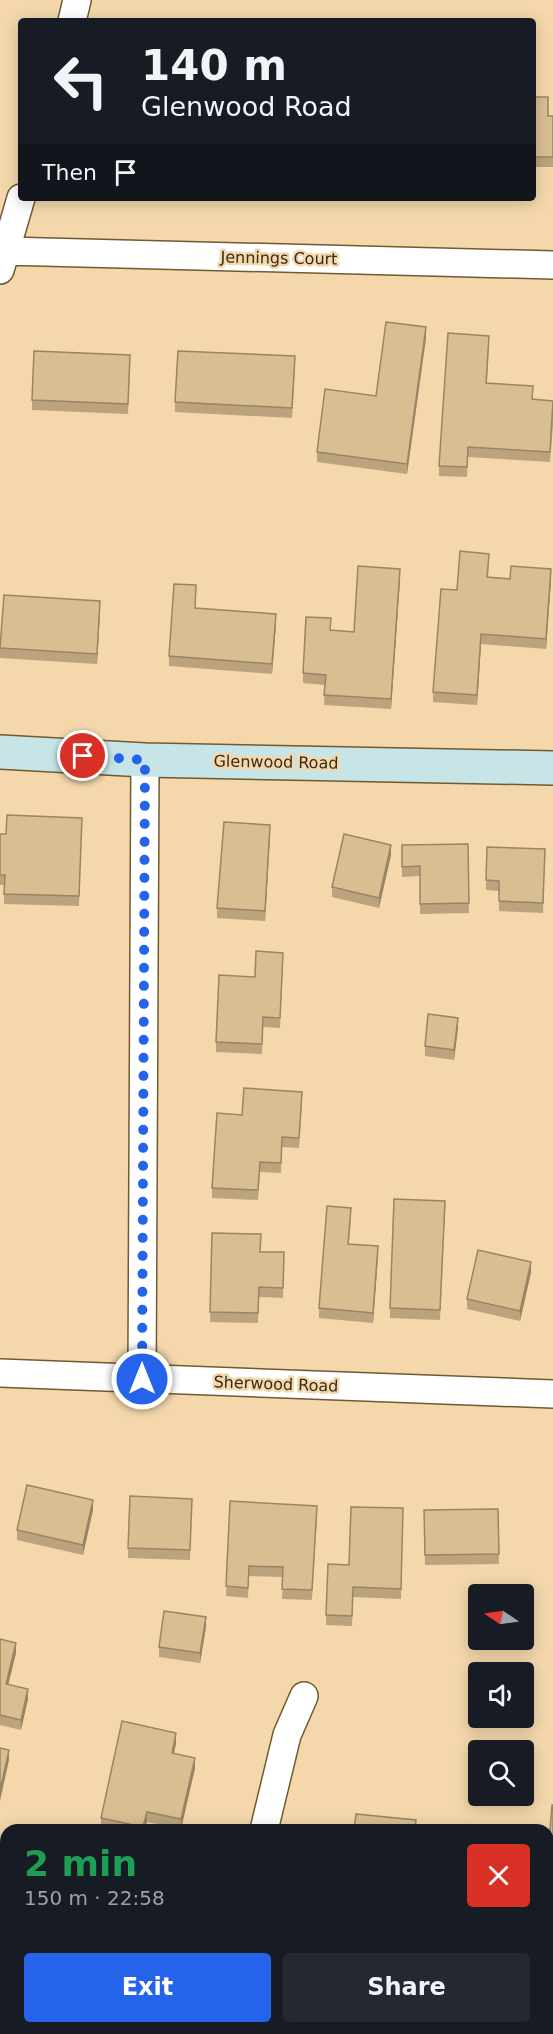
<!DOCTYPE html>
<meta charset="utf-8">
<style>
body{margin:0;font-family:"DejaVu Sans",sans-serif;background:#242831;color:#f1f3f6;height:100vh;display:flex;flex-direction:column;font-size:22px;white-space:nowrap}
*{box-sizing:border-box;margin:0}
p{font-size:20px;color:#9ea1a6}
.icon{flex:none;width:33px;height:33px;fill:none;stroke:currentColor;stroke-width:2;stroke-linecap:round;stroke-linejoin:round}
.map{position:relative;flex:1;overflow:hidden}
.sheet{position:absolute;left:0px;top:1824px;width:554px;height:210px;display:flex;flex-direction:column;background:#171b24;border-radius:18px 18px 0 0;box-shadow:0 3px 15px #0003}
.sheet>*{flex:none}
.guide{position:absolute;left:18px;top:18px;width:518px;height:183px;border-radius:6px;box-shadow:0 3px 15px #0003;background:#171b24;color:#f1f3f6;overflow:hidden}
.needle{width:39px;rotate:283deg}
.buttons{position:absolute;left:468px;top:1584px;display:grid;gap:12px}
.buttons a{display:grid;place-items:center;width:66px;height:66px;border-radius:6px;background:#171b24;box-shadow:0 3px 15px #0003;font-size:30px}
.pin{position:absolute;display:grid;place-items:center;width:51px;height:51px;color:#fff;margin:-26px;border:3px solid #fff;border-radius:50%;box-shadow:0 2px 6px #0007}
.me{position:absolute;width:66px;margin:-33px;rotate:0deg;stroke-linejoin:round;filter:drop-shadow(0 0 4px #0008)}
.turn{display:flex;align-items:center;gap:21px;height:126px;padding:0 24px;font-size:27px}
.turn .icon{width:78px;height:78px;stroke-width:2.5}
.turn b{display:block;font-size:42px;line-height:51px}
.then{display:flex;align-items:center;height:57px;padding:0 24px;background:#0003;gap:12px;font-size:22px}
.round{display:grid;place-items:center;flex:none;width:63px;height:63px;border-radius:6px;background:#242831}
.headline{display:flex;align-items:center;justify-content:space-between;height:102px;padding:0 24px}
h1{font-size:36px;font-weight:800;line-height:45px;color:#1e9e55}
.button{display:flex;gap:12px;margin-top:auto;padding:12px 24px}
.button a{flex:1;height:69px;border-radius:6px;background:#2563eb;color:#fff;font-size:24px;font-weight:800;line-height:69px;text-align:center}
.button a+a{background:#242831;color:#f1f3f6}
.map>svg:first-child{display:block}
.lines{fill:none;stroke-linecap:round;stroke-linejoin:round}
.street-casing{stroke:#715930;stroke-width:30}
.secondary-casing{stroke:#715930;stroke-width:36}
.street{stroke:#fff;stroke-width:27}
.secondary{stroke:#c7e5e6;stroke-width:33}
.wall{fill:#bba37e}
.shaded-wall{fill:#988566}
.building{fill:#d9be92;stroke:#988566;stroke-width:1.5}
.route{stroke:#2563eb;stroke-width:10;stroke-dasharray:0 18}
.labels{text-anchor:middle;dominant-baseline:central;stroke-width:5;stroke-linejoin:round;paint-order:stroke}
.street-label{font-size:16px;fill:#362b19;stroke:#f4d8ac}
</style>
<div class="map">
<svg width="553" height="2034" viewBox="0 0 553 2034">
<rect width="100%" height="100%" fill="#f4d8ac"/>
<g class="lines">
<g class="street-casing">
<path id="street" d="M72,21l5,-21
M6,251l547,14
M0,270l21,-72
M0,1373l553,21
M142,1379l3,-619
M264,1830l23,-95 17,-39
M234,2034v-6"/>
</g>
<g class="secondary-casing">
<path id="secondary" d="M0,752l145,8 408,8"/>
</g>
<use href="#street" class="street"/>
<use href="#secondary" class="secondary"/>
</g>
<path class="wall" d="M532,97l16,19h5v51h-21z
M426,338l-19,136 -90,-12v-10l59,-56z
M489,346l-2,37 46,16 20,2v24l-3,37 -82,-5 -1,20 -28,-1v-10z
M130,365l-2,49 -96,-4v-10z
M295,366l-3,52 -117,-6v-10z
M489,564l-1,13 22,2h41l-5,70 -65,-5 -4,61 -44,-3v-10l24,-102z
M400,579l-9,130 -67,-4 1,-20 -22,-2v-10l28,-43 23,2z
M196,595l-1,14 81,15 -4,50 -103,-8v-10z
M100,611l-3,53 -97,-6v-11z
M82,818l-3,88 -75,-2v-19h-4v-51h6z
M270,835l-5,86 -48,-3v-10z
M468,844l1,69 -49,1v-38l-18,1v-32z
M545,849l-2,64 -44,-2v-20l-13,-1v-10z
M391,855l-12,53 -47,-11v-10z
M283,963l-3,65 -17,-1 -1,27 -46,-2v-10l39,-65z
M458,1028l-4,32 -29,-4v-10z
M302,1102l-3,46 -17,-1 -1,26 -21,-1 -2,28 -46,-2v-10l30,-73z
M445,1211l-5,109 -50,-2v-10z
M351,1218l-2,26 29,12 -5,67 -54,-5v-10z
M212,1233l48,19h24l-1,46 -24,-1 -1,26 -48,-1z
M531,1272l-11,49 -53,-12v-10z
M192,1499l-2,61 -62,-2v-10z
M230,1501l87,15 -5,84 -30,-1 1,-22 -34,-1 -1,22 -22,-2z
M403,1508l-2,91 -48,-2 -1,29 -26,-1v-10l23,-50z
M498,1509l1,55 -74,1 -1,-55z
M93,1510l-10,45 -66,-15v-10z
M206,1627l-6,36 -41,-6v-10z
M0,1639l16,14 -8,31 20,15 -7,31 -21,-5z
M176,1743l-2,11 21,14 -14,61 -34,-7 -2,8h-37l-7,-2v-10z
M553,1805v92l-5,-1v-40z"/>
<path class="shaded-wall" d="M426,327v11l-19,136v-10z
M400,569v10l-9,130v-10z
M551,569v10l-5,70v-10z
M100,601v10l-3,53v-10z
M276,614v10l-4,50v-10z
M481,634v10l-4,61v-10z
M270,825v10l-5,86v-10z
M391,845v10l-12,53v-10z
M458,1018v10l-4,32v-10z
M378,1246v10l-5,67v-10z
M531,1262v10l-11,49v-10z
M93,1500v10l-10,45v-10z
M206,1617v10l-6,36v-10z
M16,1643v10l-10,41v-10z
M28,1689v10l-7,31v-10z
M176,1733v10l-4,20v-10z
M9,1750v10l-9,41v-10z
M195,1758v10l-14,61v-10z
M147,1812v10l-2,8h-2z"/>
<path class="building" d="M532,97h16v19h5v41h-21z
M386,322l40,5 -19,137 -90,-12 8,-63 51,7z
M448,333l41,3 -3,47 47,3 -1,13 21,2 -3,51 -82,-5 -1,20 -28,-1z
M34,351l96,4 -2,49 -96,-4z
M178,351l117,5 -3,52 -117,-6z
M460,551l29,3 -2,23 23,2 1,-13 40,3 -5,70 -65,-5 -4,61 -44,-3 8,-103 16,1z
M358,566l42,3 -9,130 -67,-4 2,-20 -23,-2 3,-56 25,1 -1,12 24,2z
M174,584l22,1 -1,23 81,6 -4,50 -103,-8z
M4,595l96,6 -3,53 -97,-6z
M7,815l75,3 -3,78 -75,-2 1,-19h-5v-41h6z
M224,822l46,3 -5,86 -48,-3z
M344,834l47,11 -12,53 -47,-11z
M468,844l1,59 -49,1v-38l-18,1v-22z
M487,847l58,2 -2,54 -44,-2v-20l-13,-1z
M256,951l27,2 -3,65 -17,-1 -1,27 -46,-2 3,-67 36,2z
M428,1014l30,4 -4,32 -29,-4z
M244,1088l58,4 -3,46 -17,-1 -1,26 -21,-1 -2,28 -46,-2 5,-75 25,2z
M394,1199l51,2 -5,109 -50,-2z
M327,1206l24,2 -3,36 30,2 -5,67 -54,-5z
M212,1233l49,1 -1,18h24l-1,36 -24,-1 -1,26 -48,-1z
M478,1250l53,12 -11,49 -53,-12z
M27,1485l66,15 -10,45 -66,-15z
M130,1496l62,3 -2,51 -62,-2z
M230,1501l87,5 -5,84 -30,-1 1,-22 -34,-1 -1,22 -22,-2z
M351,1507l52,1 -2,81 -48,-2 -1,29 -26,-1 2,-51 21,1z
M498,1509l1,45 -74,1 -1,-45z
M164,1611l42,6 -6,36 -41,-6z
M0,1639l16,4 -10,41 22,5 -7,31 -21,-5z
M122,1721l54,12 -4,20 23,5 -14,61 -34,-7 -4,15 -42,-9z
M0,1748l9,2 -9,41z
M552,1805h1v82l-5,-1v-30z
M356,1814l60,6 -1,10h-61z
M92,2028h57l-1,6h-57z"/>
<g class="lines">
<path class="route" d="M83,756l62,4 -3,619"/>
</g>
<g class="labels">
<g class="street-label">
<text transform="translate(279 258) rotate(1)">Jennings Court</text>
<text transform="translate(276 762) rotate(1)">Glenwood Road</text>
<text transform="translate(276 1384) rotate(2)">Sherwood Road</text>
</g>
</g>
</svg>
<div class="buttons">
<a><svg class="needle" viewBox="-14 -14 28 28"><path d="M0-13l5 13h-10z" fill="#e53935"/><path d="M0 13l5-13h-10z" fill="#9ea1a6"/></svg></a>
<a><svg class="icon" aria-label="sound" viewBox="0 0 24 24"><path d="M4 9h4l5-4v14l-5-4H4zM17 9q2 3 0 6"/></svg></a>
<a><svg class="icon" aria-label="search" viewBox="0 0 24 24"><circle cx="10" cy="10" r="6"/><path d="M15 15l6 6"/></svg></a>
</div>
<div class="pin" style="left:83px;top:756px;background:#d93025"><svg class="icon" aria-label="arrive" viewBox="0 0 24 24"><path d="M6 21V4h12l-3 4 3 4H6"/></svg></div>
<svg class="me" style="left:142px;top:1379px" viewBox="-20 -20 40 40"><circle r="17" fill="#2563eb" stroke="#fff" stroke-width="3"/><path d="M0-11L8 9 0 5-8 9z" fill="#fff"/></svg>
<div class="guide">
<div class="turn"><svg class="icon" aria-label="left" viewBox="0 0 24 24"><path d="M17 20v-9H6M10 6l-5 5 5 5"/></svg><div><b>140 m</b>Glenwood Road</div></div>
<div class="then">Then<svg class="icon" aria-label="arrive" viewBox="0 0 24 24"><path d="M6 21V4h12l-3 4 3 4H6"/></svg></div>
</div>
<section class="sheet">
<div class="headline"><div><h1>2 min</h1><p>150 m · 22:58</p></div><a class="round" style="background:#d93025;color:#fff"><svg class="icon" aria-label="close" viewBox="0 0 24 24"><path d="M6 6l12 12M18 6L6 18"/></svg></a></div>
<div class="button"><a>Exit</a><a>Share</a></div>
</section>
</div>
